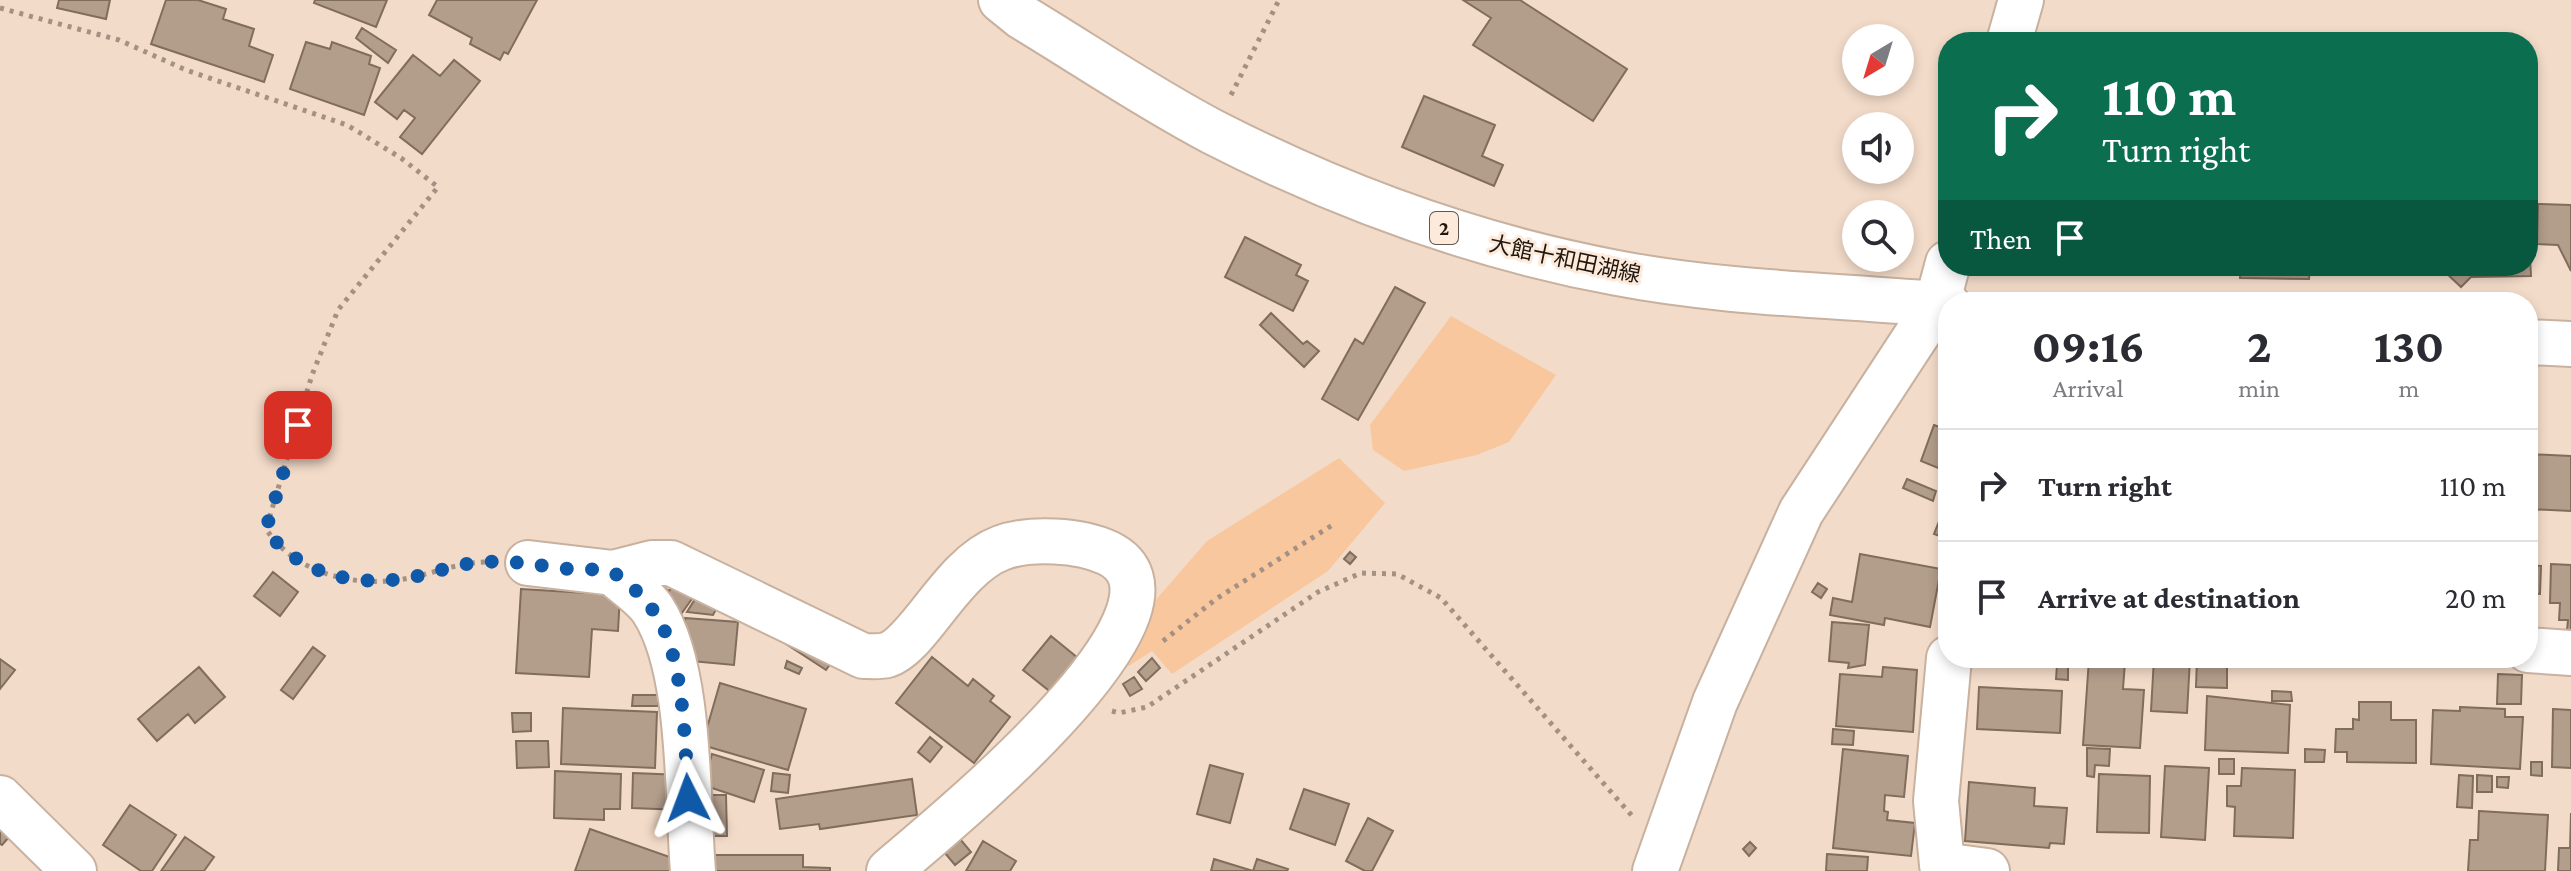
<!DOCTYPE html>
<meta charset="utf-8">
<style>
body{margin:0;font-family:"Crimson Pro","Noto Sans JP",serif;background:#f2f2f3;color:#2b2b33;height:100vh;display:flex;flex-direction:column;font-size:30px;white-space:nowrap}
*{box-sizing:border-box;margin:0}
p{font-size:26px;color:#7c7c81}
.icon{flex:none;width:44px;height:44px;fill:none;stroke:currentColor;stroke-width:2;stroke-linecap:round;stroke-linejoin:round}
.map{position:relative;flex:1;overflow:hidden}
.sheet{position:absolute;left:1938px;top:292px;width:600px;height:376px;display:flex;flex-direction:column;background:#fff;border-radius:32px;box-shadow:0 4px 12px #0003}
.sheet>*{flex:none}
.guide{position:absolute;left:1938px;top:32px;width:600px;height:244px;border-radius:32px;box-shadow:0 4px 12px #0003;background:#0b6e4f;color:#fff;overflow:hidden}
.needle{width:52px;rotate:218deg}
.fabs{position:absolute;left:1842px;top:24px;display:grid;gap:16px}
.fabs a{display:grid;place-items:center;width:72px;height:72px;border-radius:50%;background:#fff;box-shadow:0 4px 12px #0003;font-size:40px}
.pin{position:absolute;display:grid;place-items:center;width:68px;height:68px;color:#fff;margin:-34px;border-radius:16px;box-shadow:0 4px 12px #0006}
.me{position:absolute;width:88px;margin:-44px;rotate:357deg;stroke-linejoin:round;filter:drop-shadow(0 0 6px #0008)}
.turn{display:flex;align-items:center;gap:28px;height:168px;padding:0 32px;font-size:36px}
.turn .icon{width:104px;height:104px;stroke-width:2.5}
.turn b{display:block;font-size:56px;line-height:68px}
.then{display:flex;align-items:center;height:76px;padding:0 32px;background:#0003;gap:16px;font-size:30px}
.eta{display:flex;justify-content:space-evenly;align-items:center;height:136px;text-align:center}
.eta b{font-size:48px;font-weight:700;line-height:56px}
ul{padding:0;list-style:none}
li{display:flex;align-items:center;gap:24px;height:112px;padding:0 32px;border-top:2px solid #e1e1e2}
li div{flex:1}
li b{display:block;font-size:30px}
li em{font-style:normal}
.map>svg:first-child{display:block}
.green{fill:#f9c79d}
.building{fill:#b39d8b;stroke:#816d5c;stroke-width:2}
.lines{fill:none;stroke-linecap:round;stroke-linejoin:round}
.minor-casing{stroke:#c8b19f;stroke-width:48}
.major-casing{stroke:#c8b19f;stroke-width:48}
.path{stroke:#a39184;stroke-width:5;stroke-dasharray:4 6;stroke-linecap:butt}
.minor{stroke:#fff;stroke-width:44}
.major{stroke:#fff;stroke-width:44}
.route{stroke:#1059a8;stroke-width:14;stroke-dasharray:0 25.2}
.labels{text-anchor:middle;dominant-baseline:central;stroke-width:6;stroke-linejoin:round;paint-order:stroke}
.shield{fill:#fdeada;stroke:#62564d;stroke-width:2}
.shield-label{font-size:20px;font-weight:bold;fill:#1f1710}
.street-label{font-size:22px;fill:#1f1710;stroke:#fdeada}
</style>
<div class="map">
<svg width="2571" height="871" viewBox="0 0 2571 871">
<rect width="100%" height="100%" fill="#f3dbc9"/>
<path class="green" d="M1451,316l105,59 -47,67 -32,13 -73,16 -31,-21 -3,-25z
M1339,458l46,45 -57,68 -156,103 -20,-23 -23,15 -8,-5 19,-43 67,-77z"/>
<path class="building" d="M59,0h51l-4,19 -49,-11z
M166,0h32l28,9 -3,10 31,10 -5,17 24,9 -9,27 -113,-38z
M315,0h72l-11,27 -62,-24z
M437,0h100l-29,54 -4,-2 -4,8 -30,-16 2,-6 -43,-23z
M1463,0h57l107,69 -34,52 -120,-76 18,-27z
M362,28l34,22 -8,13 -32,-25z
M306,42l24,7 2,-7 39,14 -2,8 11,4 -16,47 -74,-26z
M413,55l27,21 14,-16 26,21 -58,73 -22,-17 15,-19 -11,-8 -7,9 -22,-17z
M1424,96l71,29 -13,31 21,9 -9,21 -92,-39z
M2538,204l33,1v66l-13,-26 -21,-1z
M2528,216l3,60 -60,1 -10,10 -17,-16 5,-5h79z
M1245,237l56,28 -5,10 12,6 -15,30 -68,-34z
M2241,266h69l-1,13 -69,-1z
M2359,266h65l-1,6z
M1395,287l30,16 -67,117 -36,-21 33,-60 8,5z
M1271,313l32,31 4,-3 12,10 -15,16 -44,-42z
M1934,425l14,5v42l-27,-11z
M2528,454l43,2v55l-43,-2z
M1907,479l29,12 -3,10 -30,-13z
M1944,509l4,1v29l-14,-5z
M1350,552l6,5 -6,7 -6,-5z
M1860,554l81,15 -11,58 -45,-9 -1,7 -54,-10 3,-17 19,4z
M2551,564l20,1v66l-4,-1 1,-10h-9l1,-17h-10z
M2528,565l13,1 -1,28 -12,-1z
M273,572l25,20 -18,24 -26,-20z
M655,580l14,11 7,-9 18,14 -15,21z
M1818,583l9,6 -6,9 -9,-6z
M702,588l19,12 -8,15 -26,-3z
M521,589l99,6 -2,36 -26,-2 -3,48 -73,-4z
M685,618l53,4 -4,43 -53,-5z
M1832,622l37,3 -4,40 -17,3 1,-5 -20,-2z
M790,632l43,28 -7,10 -43,-28z
M1051,636l33,27 -27,34 -34,-27z
M313,647l12,9 -32,43 -12,-9z
M932,657l36,29 5,-7 21,17 -4,5 20,16 -36,46 -78,-60z
M1152,658l8,10 -14,13 -8,-9z
M2154,658l36,1 -3,54 -36,-2z
M2197,658h30v30l-31,-1z
M0,659l15,11 -15,19z
M2089,659l36,3 -2,27 21,1 -4,58 -57,-3z
M787,661l15,7 -3,6 -14,-6z
M2057,665h11v15l-12,-1z
M199,667l26,30 -30,26 -7,-9 -31,27 -19,-22z
M1883,667l34,3 -4,62 -77,-6 4,-52 42,3z
M2498,674l24,1 -1,29h-24z
M1134,677l8,12 -12,7 -7,-12z
M720,683l86,26 -18,61 -86,-25z
M1979,687l83,4 -2,42 -83,-4z
M2272,691l19,1 1,9h-20z
M633,695h25v11h-26z
M2207,696l83,9 -2,48 -83,-3z
M2359,702h32v18h25v43l-69,-1v-10h-12l1,-23h17v-10l6,1z
M2460,707l45,2v8h18l-3,52 -89,-5 2,-54 27,1z
M563,708l94,4 -2,56 -94,-4z
M2553,709l18,1v58l-19,-1z
M512,713h19v18l-18,1z
M1833,729l21,2 -1,14 -21,-1z
M930,737l12,10 -12,15 -12,-10z
M516,741h32l1,26 -32,1z
M2087,748l23,1 -1,17 -14,-1 -1,12 -7,-1z
M1843,749l65,7 -4,41 -19,-2 -1,16 4,1 -1,8 28,3 -4,33 -78,-8z
M2305,749l20,1 -1,12h-19z
M712,754l52,16 -10,32 -51,-17z
M2219,759h15v15h-15z
M2531,762h11v14l-11,-1z
M1210,765l33,9 -13,49 -33,-9z
M2165,766l44,2 -4,72 -44,-3z
M2242,768l53,2 -2,68 -59,-2 1,-29 -8,-1v-20h14z
M555,771l66,3 -1,35h-16v11l-50,-2z
M633,773l49,2 -1,35 -49,-2z
M773,773l17,2 -2,18 -17,-2z
M2099,774l51,2 -1,57 -52,-1z
M2459,775l14,1 -1,32 -15,-1z
M2477,775l15,1v16h-15z
M2497,777h12l-1,11 -11,-1z
M912,779l5,36 -97,14 -1,-5 -39,5 -4,-30z
M1969,782l66,6 -1,18 33,2 -3,36 -14,-1 -1,5 -84,-7z
M1304,789l45,15 -14,41 -45,-16z
M702,795h24l1,41h-23z
M130,805l46,30 -24,36h-11l-38,-26z
M2479,811l69,4 -3,56h-77l2,-31h8z
M2571,813v58h-13l1,-23h11z
M0,814l17,14 -15,17 -2,-1z
M1368,818l25,13 -21,40h-7l-19,-10z
M590,829l94,33 -3,9h-106z
M955,833l16,19 -16,13 -16,-19z
M185,837l29,20 -10,14h-43z
M983,841l33,20 -6,10h-44z
M1750,842l6,6 -7,8 -6,-7z
M1827,854l41,3 -1,14h-41z
M714,855h89v12l27,1v3h-116z
M1214,859l39,12 4,-12 31,10 -1,2h-76z"/>
<g class="lines">
<g class="minor-casing">
<path id="minor" d="M2009,42l12,-42
M528,563l85,10 39,-10h19l192,93c7,0 17,1 24,-1 32,-10 65,-89 114,-107 29,-11 79,-8 107,5 109,53 -179,283 -219,318
M613,573c12,11 31,23 40,37 39,60 34,190 40,261
M2528,650l43,3
M1949,658l-13,143 6,64 45,6
M0,798l74,73
M1655,871l60,-169 86,-190 136,-208 11,-41"/>
</g>
<g class="major-casing">
<path id="major" d="M1001,0l21,17c63,38 126,81 191,115 127,65 265,115 404,141 109,21 221,22 331,32
M2528,342l43,2"/>
</g>
<path class="path" d="M0,8l119,32 67,30 161,55 54,33 37,29 -100,123 -26,65 -46,154c29,44 88,59 138,50 28,-5 58,-18 86,-17
M1231,95l48,-95
M1163,641l53,-42 118,-75
M1112,711l7,2 28,-6 171,-115 43,-19 36,1 44,24 192,219"/>
<use href="#minor" class="minor"/>
<use href="#major" class="major"/>
</g>
<g class="lines">
<path class="route" d="M298,425l-32,104c29,43 85,57 134,50 28,-3 56,-16 84,-17 29,-2 56,4 85,7 13,1 30,-1 42,3 12,4 34,27 41,37 33,42 33,137 36,189"/>
</g>
<g class="labels">
<rect class="shield" x="1430" y="212" width="28" height="32" rx="6"/>
<g class="shield-label">
<text x="1444" y="228">2</text>
</g>
<g class="street-label">
<text transform="translate(1565 259) rotate(12)">大館十和田湖線</text>
</g>
</g>
</svg>
<div class="fabs">
<a><svg class="needle" viewBox="-14 -14 28 28"><path d="M0-13l5 13h-10z" fill="#e53935"/><path d="M0 13l5-13h-10z" fill="#7c7c81"/></svg></a>
<a><svg class="icon" aria-label="sound" viewBox="0 0 24 24"><path d="M4 9h4l5-4v14l-5-4H4zM17 9q2 3 0 6"/></svg></a>
<a><svg class="icon" aria-label="search" viewBox="0 0 24 24"><circle cx="10" cy="10" r="6"/><path d="M15 15l6 6"/></svg></a>
</div>
<div class="pin" style="left:298px;top:425px;background:#d93025"><svg class="icon" aria-label="arrive" viewBox="0 0 24 24"><path d="M6 21V4h12l-3 4 3 4H6"/></svg></div>
<svg class="me" style="left:688px;top:798px" viewBox="-20 -20 40 40"><path d="M0-17L14 15 0 8-14 15z" fill="#1059a8" stroke="#fff" stroke-width="4"/></svg>
<div class="guide">
<div class="turn"><svg class="icon" aria-label="right" viewBox="0 0 24 24"><path d="M7 20v-9h11M14 6l5 5-5 5"/></svg><div><b>110 m</b>Turn right</div></div>
<div class="then">Then<svg class="icon" aria-label="arrive" viewBox="0 0 24 24"><path d="M6 21V4h12l-3 4 3 4H6"/></svg></div>
</div>
<section class="sheet">
<div class="eta">
<div><b>09:16</b><p>Arrival</p></div>
<div><b>2</b><p>min</p></div>
<div><b>130</b><p>m</p></div>
</div>
<ul>
<li><svg class="icon" aria-label="right" viewBox="0 0 24 24"><path d="M7 20v-9h11M14 6l5 5-5 5"/></svg><div><b>Turn right</b></div><em>110 m</em></li>
<li><svg class="icon" aria-label="arrive" viewBox="0 0 24 24"><path d="M6 21V4h12l-3 4 3 4H6"/></svg><div><b>Arrive at destination</b></div><em>20 m</em></li>
</ul>
</section>
</div>
